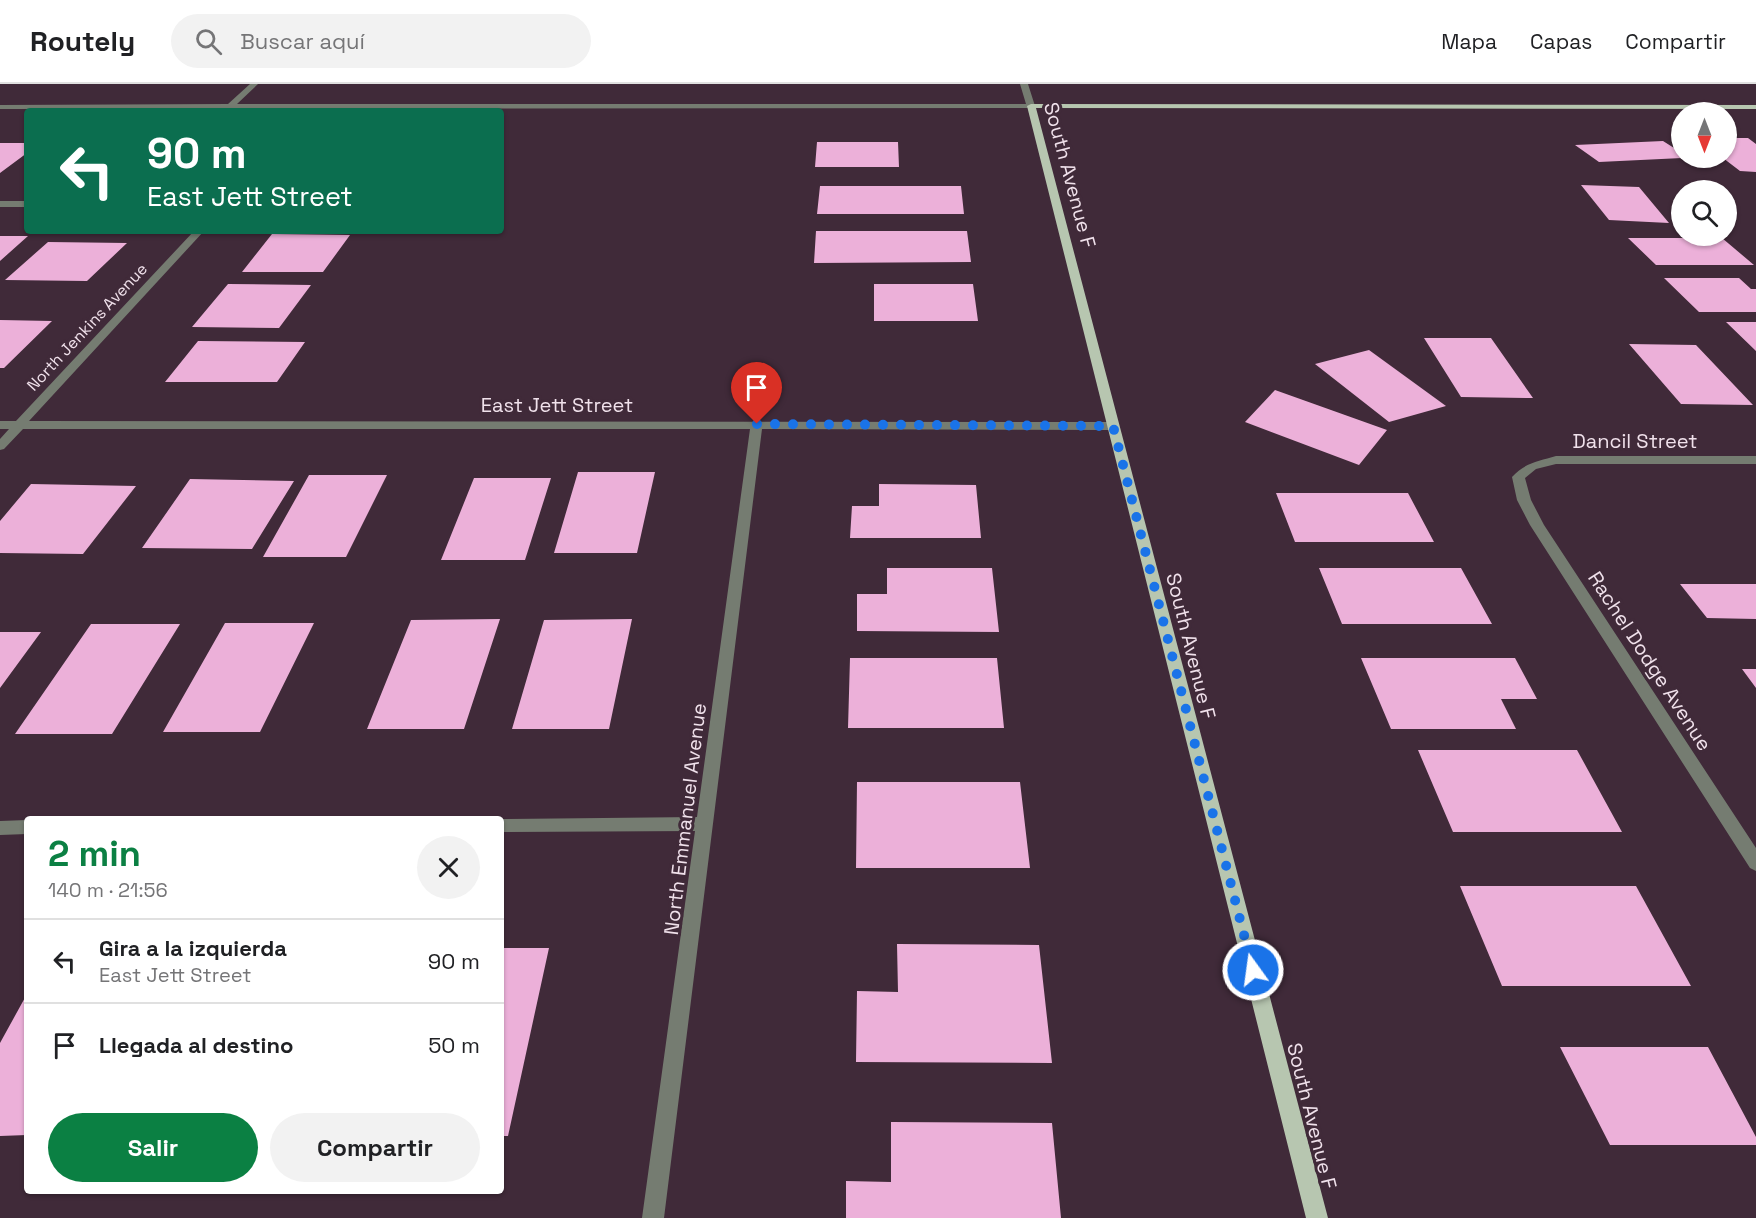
<!DOCTYPE html>
<html lang="es">
<meta charset="utf-8">
<style>
body{margin:0;font-family:"Space Grotesk",sans-serif;background:#f2f2f2;color:#202124;height:100vh;display:flex;flex-direction:column;font-size:22px;white-space:nowrap}
*{box-sizing:border-box;margin:0}
p{font-size:20px;color:#757577}
.icon{flex:none;width:33px;height:33px;fill:none;stroke:currentColor;stroke-width:2;stroke-linecap:round;stroke-linejoin:round}
.map{position:relative;flex:1;overflow:hidden}
.sheet{position:absolute;left:24px;top:732px;width:480px;height:378px;display:flex;flex-direction:column;background:#fff;border-radius:6px;box-shadow:0 2px 4px #0004}
.sheet>*{flex:none}
.hud{position:absolute;left:24px;top:24px;width:480px;height:126px;border-radius:6px;box-shadow:0 2px 4px #0004;background:#0b6e4f;color:#fff;overflow:hidden}
.needle{width:39px;rotate:180deg}
.buttons{position:absolute;left:1671px;top:18px;display:grid;gap:12px}
.buttons a{display:grid;place-items:center;width:66px;height:66px;border-radius:50%;background:#fff;box-shadow:0 2px 4px #0004;font-size:30px}
.pin{position:absolute;display:grid;place-items:center;width:51px;height:51px;color:#fff;margin:-62px -26px;border-radius:50% 50% 50% 0;rotate:-45deg;box-shadow:0 0 6px #0007}
.pin .icon{rotate:45deg}
.me{position:absolute;width:66px;margin:-33px;rotate:346deg;stroke-linejoin:round;filter:drop-shadow(0 0 4px #0008)}
.turn{display:flex;align-items:center;gap:21px;height:126px;padding:0 24px;font-size:27px}
.turn .icon{width:78px;height:78px;stroke-width:2.5}
.turn b{display:block;font-size:42px;line-height:51px}
.round{display:grid;place-items:center;flex:none;width:63px;height:63px;border-radius:32px;background:#f2f2f2}
.summary{display:flex;align-items:center;justify-content:space-between;height:102px;padding:0 24px}
h1{font-size:36px;font-weight:600;line-height:45px;color:#0b8043}
.action{display:flex;gap:12px;margin-top:auto;padding:12px 24px}
.action a{flex:1;height:69px;border-radius:36px;background:#0b8043;color:#fff;font-size:24px;font-weight:600;line-height:69px;text-align:center}
.action a+a{background:#f2f2f2;color:#202124}
ul{padding:0;list-style:none}
li{display:flex;align-items:center;gap:18px;height:84px;padding:0 24px;border-top:2px solid #e0e0e0}
li div{flex:1}
li b{display:block;font-size:22px}
li em{font-style:normal}
header{display:flex;align-items:center;gap:36px;box-sizing:border-box;height:84px;padding:0 30px;background:#fff;border-bottom:2px solid #e0e0e0}
header strong{font-size:28px}
nav{display:flex;gap:33px;margin-inline-start:auto;font-size:21px}
.search{width:420px;height:54px;background:#f2f2f2;display:flex;align-items:center;gap:15px;box-sizing:border-box;padding:0 21px;border-radius:33px;color:#757577;font-size:22px}
.map>svg:first-child{display:block}
.building{fill:#ecb0d9}
.lines{fill:none;stroke-linecap:round;stroke-linejoin:round}
.minor{fill:#757c71;fill-rule:evenodd}
.major{fill:#b7c6b0;fill-rule:evenodd}
.route{stroke:#1a73e8;stroke-width:10;stroke-dasharray:0 18}
.labels{text-anchor:middle;dominant-baseline:central;stroke-width:6;stroke-linejoin:round;paint-order:stroke}
.far-street-label{font-size:16px;fill:#f0e1eb;stroke:#402a39}
.street-label{font-size:20px;fill:#f0e1eb;stroke:#402a39}
</style>
<header>
<strong>Routely</strong>
<div class="search"><svg class="icon" aria-label="search" viewBox="0 0 24 24"><circle cx="10" cy="10" r="6"/><path d="M15 15l6 6"/></svg>Buscar aquí</div>
<nav><a>Mapa</a><a>Capas</a><a>Compartir</a></nav>
</header>
<div class="map">
<svg width="1756" height="1134" viewBox="0 0 1756 1134">
<rect width="100%" height="100%" fill="#402a39"/>
<path class="building" d="M1726,54h22l8,6v28l-16,-1 -17,-13h3z
M1663,57l19,12v5l-83,4 -24,-17z
M817,58h81l1,25h-84z
M0,59h27v10l-27,20z
M1581,101l58,2 30,36 -60,-3z
M820,102h141l3,28h-147z
M816,147h151l4,31 -157,1z
M272,150l78,1 -27,37h-81z
M0,152h28l-28,25z
M1628,154h94l32,27h-98z
M48,158l79,1 -40,38 -82,-1z
M1664,194h75l12,11h5v23h-57z
M228,200l83,1 -32,43 -87,-1z
M874,200h99l5,37h-104z
M0,236l52,1 -48,47h-4z
M1726,238h30v29z
M1424,254h67l42,60 -72,-1z
M198,257l107,1 -28,40h-112z
M1629,260l67,1 57,60 -72,-1z
M1369,266l77,56 -57,16 -74,-58z
M1275,306l112,40 -28,35 -114,-43z
M578,388h77l-18,81h-83z
M309,391h78l-41,82h-83z
M474,394h77l-26,82h-84z
M190,395l104,2 -42,68 -110,-1z
M31,400l105,2 -53,68 -83,-1v-32z
M879,400l97,1 5,53h-131l2,-32h27z
M1276,409h132l26,49h-139z
M887,484h105l7,64 -142,-1v-37h30z
M1319,484h142l31,56h-150z
M1680,500h76v35l-49,-1z
M500,535l-36,110h-97l44,-109z
M632,535l-23,110h-97l32,-109z
M225,539h89l-54,109h-97z
M91,540h89l-68,110h-97z
M0,548h41l-41,56z
M850,574h147l7,70h-156z
M1361,574h154l22,41h-36l15,30h-125z
M1742,585h14v19z
M1418,666h159l45,82h-169z
M857,698h163l10,86h-174z
M1460,802h176l55,100h-189z
M897,860l142,1 13,118 -196,-1 1,-71 41,1z
M501,864h48l-41,188h-7z
M27,910v141l-27,1v-93z
M1560,963h148l48,90v8h-146z
M891,1038l161,1 9,95h-215v-37l45,1z"/>
<g class="lines">
<path class="minor" d="M250,0h8l-21,20h789l-6,-20h8l7,22 -4,2 -1031,1v-4l228,-1z
M0,117h27v6h-27z
M194,147h10l-175,190 1084,1 6,4 -6,4 -351,-1 -98,789h-22l53,-387 -194,1v-13h-3l199,-2 53,-388h-727l-19,20 -4,1v-11l9,-10h-9v-8h16z
M1556,372h200v8h-200l-20,5 -11,9 6,22 13,25 212,323v23l-6,-3 -220,-343 -13,-25 -5,-23c12,-14 27,-16 44,-21z
M27,736v14l-27,1v-14z"/>
<path class="major" d="M1031,20l725,1v4l-720,-1 292,1110h-22l-279,-1112z"/>
</g>
<g class="lines">
<path class="route" d="M757,340l356,2 140,544"/>
</g>
<g class="labels">
<g class="far-street-label">
<text transform="translate(87 243) rotate(-47)">North Jenkins Avenue</text>
</g>
<g class="street-label">
<text transform="translate(1070 91) rotate(75)">South Avenue F</text>
<text x="557" y="321">East Jett Street</text>
<text x="1635" y="357">Dancil Street</text>
<text transform="translate(1191 562) rotate(76)">South Avenue F</text>
<text transform="translate(1650 577) rotate(57)">Rachel Dodge Avenue</text>
<text transform="translate(685 735) rotate(-83)">North Emmanuel Avenue</text>
<text transform="translate(1312 1032) rotate(76)">South Avenue F</text>
</g>
</g>
</svg>
<div class="buttons">
<a><svg class="needle" viewBox="-14 -14 28 28"><path d="M0-13l5 13h-10z" fill="#e53935"/><path d="M0 13l5-13h-10z" fill="#757577"/></svg></a>
<a><svg class="icon" aria-label="search" viewBox="0 0 24 24"><circle cx="10" cy="10" r="6"/><path d="M15 15l6 6"/></svg></a>
</div>
<div class="pin" style="left:757px;top:340px;background:#d93025"><svg class="icon" aria-label="arrive" viewBox="0 0 24 24"><path d="M6 21V4h12l-3 4 3 4H6"/></svg></div>
<svg class="me" style="left:1253px;top:886px" viewBox="-20 -20 40 40"><circle r="17" fill="#1a73e8" stroke="#fff" stroke-width="3"/><path d="M0-11L8 9 0 5-8 9z" fill="#fff"/></svg>
<div class="hud">
<div class="turn"><svg class="icon" aria-label="left" viewBox="0 0 24 24"><path d="M17 20v-9H6M10 6l-5 5 5 5"/></svg><div><b>90 m</b>East Jett Street</div></div>
</div>
<section class="sheet">
<div class="summary"><div><h1>2 min</h1><p>140 m · 21:56</p></div><a class="round"><svg class="icon" aria-label="close" viewBox="0 0 24 24"><path d="M6 6l12 12M18 6L6 18"/></svg></a></div>
<ul>
<li><svg class="icon" aria-label="left" viewBox="0 0 24 24"><path d="M17 20v-9H6M10 6l-5 5 5 5"/></svg><div><b>Gira a la izquierda</b><p>East Jett Street</p></div><em>90 m</em></li>
<li><svg class="icon" aria-label="arrive" viewBox="0 0 24 24"><path d="M6 21V4h12l-3 4 3 4H6"/></svg><div><b>Llegada al destino</b></div><em>50 m</em></li>
</ul>
<div class="action"><a>Salir</a><a>Compartir</a></div>
</section>
</div>
